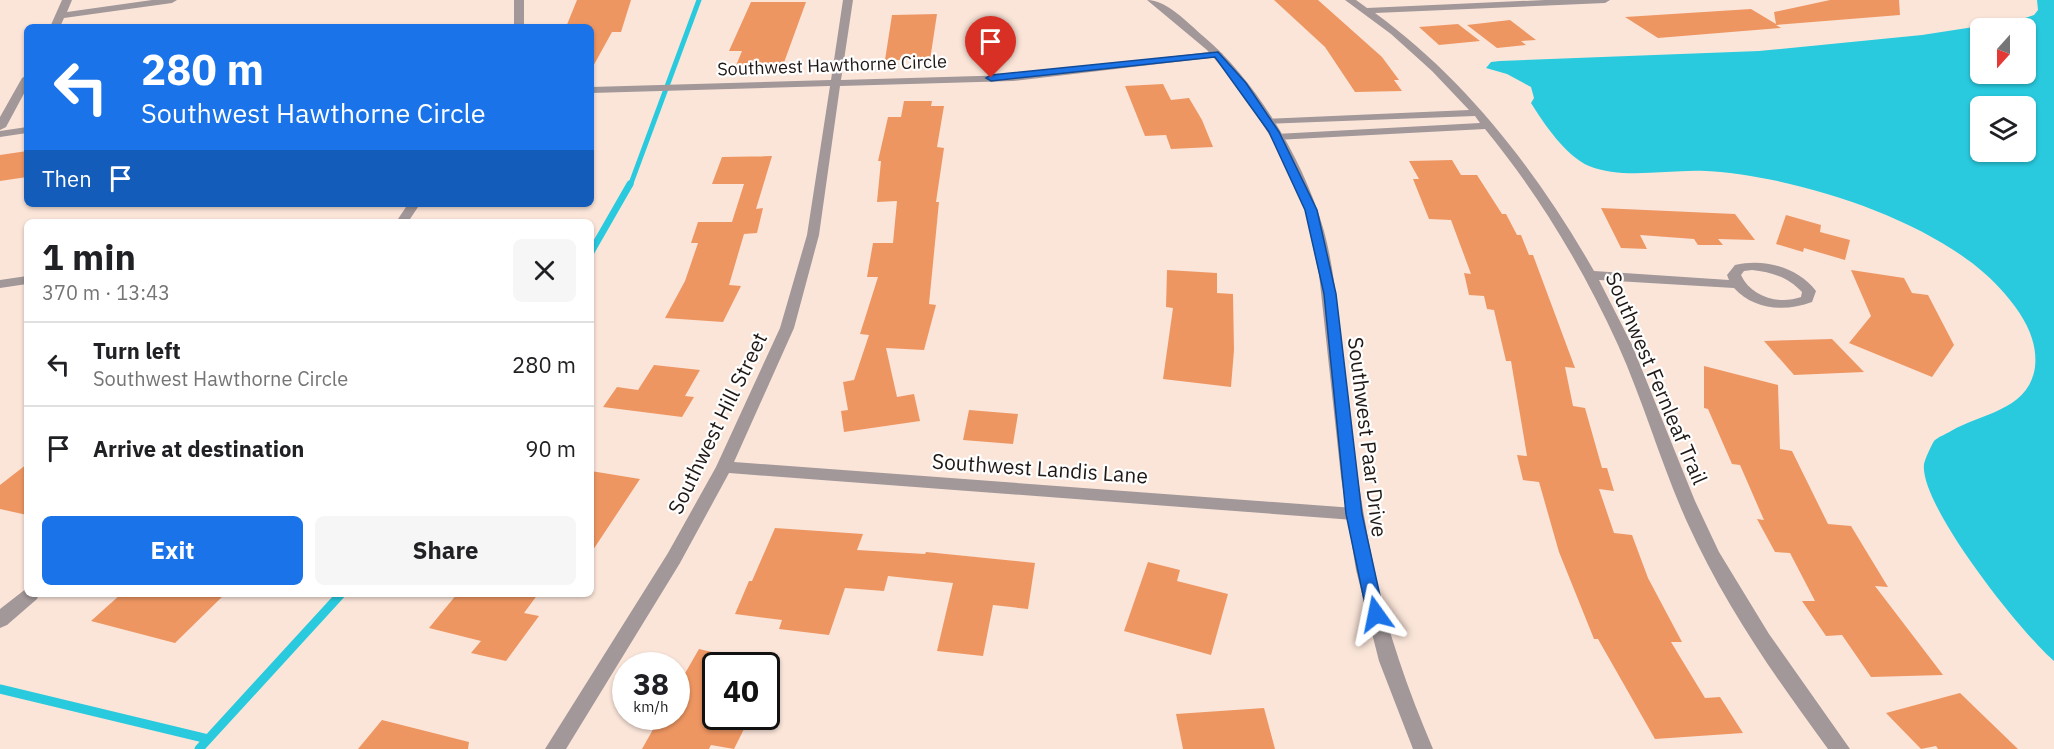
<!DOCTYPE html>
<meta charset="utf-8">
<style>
body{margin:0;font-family:"IBM Plex Sans",sans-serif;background:#f6f6f6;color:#202124;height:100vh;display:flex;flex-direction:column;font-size:22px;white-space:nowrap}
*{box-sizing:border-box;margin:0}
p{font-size:20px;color:#757577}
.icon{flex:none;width:33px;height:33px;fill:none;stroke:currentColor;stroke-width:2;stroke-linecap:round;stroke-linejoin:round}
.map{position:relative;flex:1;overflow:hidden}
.drawer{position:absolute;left:24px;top:219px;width:570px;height:378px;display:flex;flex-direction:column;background:#fff;border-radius:9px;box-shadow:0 2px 4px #0004}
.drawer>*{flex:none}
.hud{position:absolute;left:24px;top:24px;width:570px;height:183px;border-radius:9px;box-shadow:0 2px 4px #0004;background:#1a73e8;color:#fff;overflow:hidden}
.needle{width:39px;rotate:201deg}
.buttons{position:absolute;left:1970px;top:18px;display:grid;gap:12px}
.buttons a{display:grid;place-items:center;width:66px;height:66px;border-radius:9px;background:#fff;box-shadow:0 2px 4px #0004;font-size:30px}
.speed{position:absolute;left:612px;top:652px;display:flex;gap:12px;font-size:30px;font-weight:700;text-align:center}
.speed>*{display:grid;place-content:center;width:78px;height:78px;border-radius:50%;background:#fff;box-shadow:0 2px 4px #0004;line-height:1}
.speed small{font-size:15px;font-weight:400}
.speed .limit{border:3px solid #111;border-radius:9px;background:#fff;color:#111}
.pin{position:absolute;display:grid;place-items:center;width:51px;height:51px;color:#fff;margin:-62px -26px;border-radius:50% 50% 50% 0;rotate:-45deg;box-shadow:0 0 6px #0007}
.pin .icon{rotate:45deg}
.me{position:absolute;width:66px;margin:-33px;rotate:348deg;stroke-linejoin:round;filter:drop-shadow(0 0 4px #0008)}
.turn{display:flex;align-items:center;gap:21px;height:126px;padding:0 18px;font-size:27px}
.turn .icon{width:78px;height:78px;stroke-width:2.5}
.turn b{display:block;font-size:42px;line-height:51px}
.then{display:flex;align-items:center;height:57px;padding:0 18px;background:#0003;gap:12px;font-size:22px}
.round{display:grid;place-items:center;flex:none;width:63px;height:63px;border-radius:9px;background:#f6f6f6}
.head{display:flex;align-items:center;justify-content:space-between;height:102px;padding:0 18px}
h1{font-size:36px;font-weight:800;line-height:45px}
.action{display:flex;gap:12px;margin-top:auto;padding:12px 18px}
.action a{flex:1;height:69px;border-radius:9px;background:#1a73e8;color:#fff;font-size:24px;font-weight:800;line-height:69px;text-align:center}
.action a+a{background:#f6f6f6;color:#202124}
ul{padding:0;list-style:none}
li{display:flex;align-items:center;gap:18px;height:84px;padding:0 18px;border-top:2px solid #e0e0e0}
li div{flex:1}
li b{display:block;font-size:22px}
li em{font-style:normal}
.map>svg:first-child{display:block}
.water{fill:#29cade;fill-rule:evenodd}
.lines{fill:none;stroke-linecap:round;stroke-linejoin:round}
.stream-far2{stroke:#29cade;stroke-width:5}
.stream-far1{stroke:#29cade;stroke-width:7}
.stream{stroke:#29cade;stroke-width:9}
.building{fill:#ee9662}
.minor{fill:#a29799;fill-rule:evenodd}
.tertiary{fill:#a29799;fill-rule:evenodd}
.route{fill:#1a73e8;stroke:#114b97;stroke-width:1.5}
.labels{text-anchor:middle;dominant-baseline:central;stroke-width:4.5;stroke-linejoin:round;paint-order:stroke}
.far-street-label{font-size:18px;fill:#201814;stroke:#fff}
.street-label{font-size:21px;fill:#201814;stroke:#fff}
</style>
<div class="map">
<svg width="2054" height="749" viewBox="0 0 2054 749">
<rect width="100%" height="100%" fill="#fbe5d9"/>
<path class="water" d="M2037,0h17v661c-32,-27 -135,-156 -130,-197 1,-5 7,-18 10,-23 4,-4 12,-7 17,-10 32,-18 78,-21 84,-64 3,-28 -12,-52 -30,-73 -60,-72 -208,-118 -299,-123 -38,-2 -82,9 -117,-5 -23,-10 -45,-42 -58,-63l3,-5 -3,-11 -24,-13 -21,-6 5,-6 9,-1 259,-10 163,-16 97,-15 15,-5 4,-5zM1980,28h45v46h-45zM1980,106h45v46h-45z"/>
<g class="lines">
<path class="stream-far2" d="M630,186l69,-186"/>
<path class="stream-far1" d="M591,252l39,-68"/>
<path class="stream" d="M0,689l208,50
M199,749l142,-155"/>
</g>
<path class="building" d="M577,0h54l-10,32h-9l-21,38v-43h-25z
M1274,0h44l64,57 17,23h-5l8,11 -47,1 -30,-45z
M1830,0h69l1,15 -124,10 5,3 -123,10 -33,-21 126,-8 25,15 -2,-12z
M751,2h55l-24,66h-47l7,-17h-13z
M937,14l-7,46h-45l7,-45z
M1510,20l26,20 -15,1 5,4 -29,3 -30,-23z
M1458,24l22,17 -41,4 -20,-18z
M1163,84l8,16 18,-2 13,22 11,27 -42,2 -5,-14 -21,1 -20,-50z
M904,101h28l-1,5h13l-7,41 7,1 -8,54h3l-10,102 7,1 -12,45 -38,-2 11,49 17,-3 6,27 -76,11 -3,-21 7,-1 -5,-28 11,-2 15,-45 -9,-1 18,-57h-11l6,-34h20l4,-42 -20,1 4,-41h-3l10,-44h13z
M27,151v26l-27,4v-26z
M772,156l-16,53 7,-1 -6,25 -13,1 -15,51 12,1 -18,36 -58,-4 20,-37 13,-38h-7l7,-21h34l12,-38h-32l10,-27z
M1452,160l9,15h16l25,39h4l11,21h4l8,20h4l42,113 -10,-1 8,39 12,2 17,60h5l7,23 -15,-2 15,44 18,2 16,43 34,64h-11l34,56 15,-1 23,36 -88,6 -57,-100h-4l-35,-87 -20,-70 -16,-2 -6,-25 10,1 -16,-95h-5l-12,-51 -7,-1 -3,-13 -15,-1 -5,-22 7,1 -20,-54 -22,-1 -16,-40h6l-10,-18z
M1601,208l134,6 20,26 -37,-1 5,6h-25l-4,-6 -54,-4 7,14 -26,-1z
M1786,215l35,10 -1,7 30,8 -5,20 -41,-12 -1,4 -27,-8z
M1167,270l50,3v20l16,1 1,56 -3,37 -68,-8 10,-71 -7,-1z
M1851,270l53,8 8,15 16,2 26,50 -22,32 -83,-34 22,-27z
M1832,339l32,33 -70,3 -30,-34z
M654,365l46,5 -15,26 9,1 -12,20 -79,-10 14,-20 21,3z
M1704,366l74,19 2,64 12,2 36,73 23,2 37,61 -13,-1 68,89 -72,2 -29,-42 -16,1 -24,-35h13l-25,-48 -15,-1 -18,-33 7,1 -24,-55 -8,-1 -24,-55 -4,-1z
M969,410l49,4 -5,30 -50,-4z
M27,464v51l-27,-6v-24z
M591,471l49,8 -49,74z
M775,528l88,6 -6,16 68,4 1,-2 109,11 -7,46 -35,-4 -10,51 -46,-5 16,-68 -65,-7 -4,15 -39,-3 -16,47 -50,-6 3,-9 -47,-6 14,-33h3z
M1148,562l32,8 -3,11 51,13 -17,61 -87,-24z
M121,594h104l-50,49 -84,-22z
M457,594h81l-14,19 15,3 -33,45 -35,-8 10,-12 -52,-13z
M699,649l17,4v64h34l-16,32 -23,-4 -2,4h-67l18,-32h16v-28z
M1960,693l58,56h-80l-2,-3 -15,3 -35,-36z
M1264,708l11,41h-92l-7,-35z
M382,720l87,22 -1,7h-110z"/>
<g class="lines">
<path class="minor" d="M62,0h10l-5,12 85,-12h25l-5,3 -108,15 -4,9h-10z
M514,0h10v27h-10z
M843,0h10l-12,80 172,-5 205,-24 5,3 -5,3 -205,24 -173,5 -21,149 -25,93 -60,134 620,46 6,2 3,4 -3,4 -6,2 -625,-47 -49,90 -114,186h-21l123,-196 48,-86 64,-139 27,-93 23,-149 -239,7v-6l240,-7z
M1345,0h11l11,8 178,-8h65l-5,3 -230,10c92,67 163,160 219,258l135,9 -2,-5 8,-10c29,-7 63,2 81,26l-4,11c-27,10 -58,8 -78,-14l-135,-8 33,65 63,156 24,51 50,82 81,115h-22c-53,-72 -104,-145 -141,-227 -26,-58 -43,-119 -69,-177 -35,-77 -79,-150 -133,-216l-209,11 -6,-3 6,-3 204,-11 -5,-7 -212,8 -2,-2 6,-3 202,-9 -37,-39 -41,-37zM1752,270c19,2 36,7 50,22l-1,5c-22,8 -50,0 -60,-22l3,-4z
M27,75v13l-21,39 -6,3v-13l22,-39z
M27,127v6l-27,4v-6z
M408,204h12l-12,18h-12z
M27,276v8l-27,4v-8z
M27,588v6h12l-2,5 -30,26 -7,3v-19z"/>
<path class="tertiary" d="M1147,0c20,0 41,23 56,36 54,45 102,127 121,195 12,44 14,90 19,135 8,68 17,135 31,202 13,63 34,122 59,181h-20l-34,-88 -23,-91 -15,-93 -22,-203 -14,-64 -27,-61 -36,-58 -35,-41z"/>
</g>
<path class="route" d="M1218,52l28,31 33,49 38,78 19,84 26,220 22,100 -2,5h-12l-3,-5 -21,-100 -22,-220 -19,-84 -36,-78 -54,-75 -224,24 -5,-3 5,-3z"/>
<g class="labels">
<g class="far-street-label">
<text transform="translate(832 65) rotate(-2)">Southwest Hawthorne Circle</text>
</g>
<g class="street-label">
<text transform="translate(1657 378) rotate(67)">Southwest Fernleaf Trail</text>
<text transform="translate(717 423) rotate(-64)">Southwest Hill Street</text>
<text transform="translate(1368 437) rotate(83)">Southwest Paar Drive</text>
<text transform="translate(1040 468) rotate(4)">Southwest Landis Lane</text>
</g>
</g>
</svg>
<div class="buttons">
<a><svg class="needle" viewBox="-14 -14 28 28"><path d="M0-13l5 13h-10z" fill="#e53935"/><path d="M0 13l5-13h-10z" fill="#757577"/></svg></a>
<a><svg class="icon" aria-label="layers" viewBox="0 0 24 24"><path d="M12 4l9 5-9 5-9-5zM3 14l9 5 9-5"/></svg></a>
</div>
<div class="speed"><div>38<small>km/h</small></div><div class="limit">40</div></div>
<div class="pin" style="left:991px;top:78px;background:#d93025"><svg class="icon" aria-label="arrive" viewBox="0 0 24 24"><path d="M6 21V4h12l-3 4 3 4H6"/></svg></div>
<svg class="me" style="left:1376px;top:614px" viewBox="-20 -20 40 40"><path d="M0-17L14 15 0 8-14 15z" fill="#1a73e8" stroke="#fff" stroke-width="4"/></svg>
<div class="hud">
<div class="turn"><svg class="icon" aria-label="left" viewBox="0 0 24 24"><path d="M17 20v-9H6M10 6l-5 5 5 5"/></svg><div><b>280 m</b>Southwest Hawthorne Circle</div></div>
<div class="then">Then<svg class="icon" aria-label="arrive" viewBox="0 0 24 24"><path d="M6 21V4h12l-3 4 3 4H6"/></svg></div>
</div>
<section class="drawer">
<div class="head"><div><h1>1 min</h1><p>370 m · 13:43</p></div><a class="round"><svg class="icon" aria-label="close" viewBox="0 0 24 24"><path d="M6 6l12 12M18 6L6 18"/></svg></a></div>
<ul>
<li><svg class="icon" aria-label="left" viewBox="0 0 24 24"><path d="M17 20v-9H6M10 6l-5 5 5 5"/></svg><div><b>Turn left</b><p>Southwest Hawthorne Circle</p></div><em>280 m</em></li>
<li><svg class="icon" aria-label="arrive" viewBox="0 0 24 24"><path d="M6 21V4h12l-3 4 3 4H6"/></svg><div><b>Arrive at destination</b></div><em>90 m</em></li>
</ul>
<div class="action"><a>Exit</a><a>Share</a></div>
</section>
</div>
